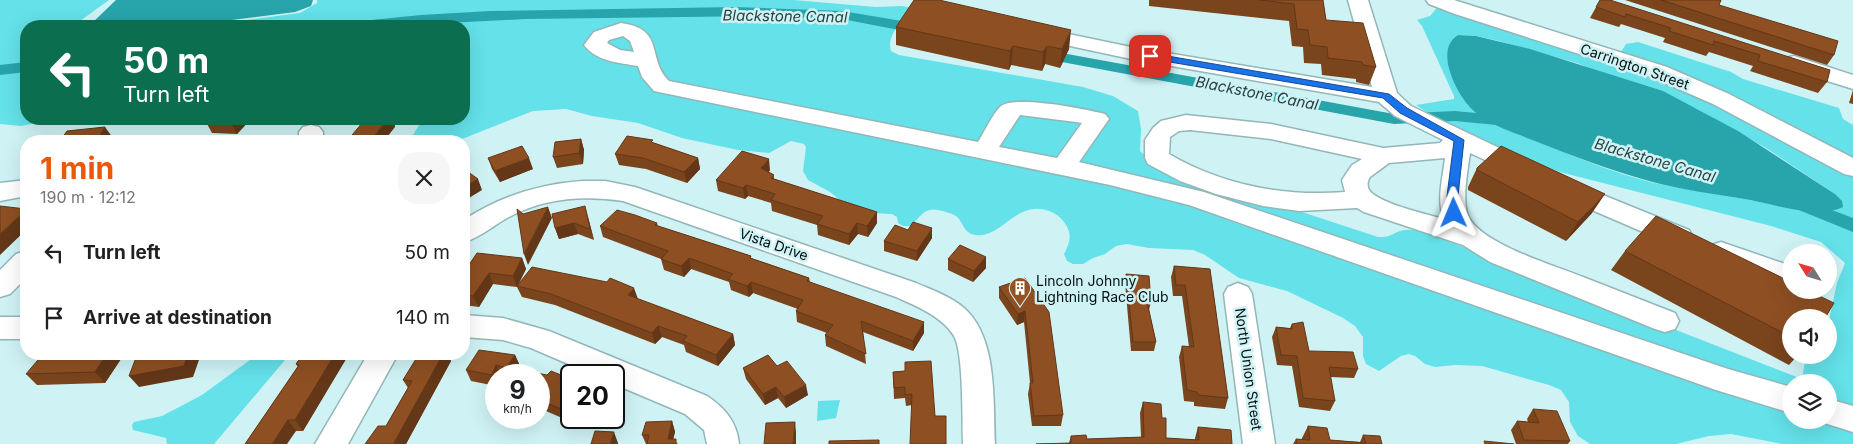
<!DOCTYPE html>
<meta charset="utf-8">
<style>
body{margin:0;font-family:Inter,sans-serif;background:#f6f6f6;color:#202124;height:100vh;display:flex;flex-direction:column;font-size:19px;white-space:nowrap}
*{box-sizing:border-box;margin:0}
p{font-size:16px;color:#757577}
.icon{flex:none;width:28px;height:28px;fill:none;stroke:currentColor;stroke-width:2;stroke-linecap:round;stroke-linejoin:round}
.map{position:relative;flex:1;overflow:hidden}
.panel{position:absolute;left:20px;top:135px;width:450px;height:225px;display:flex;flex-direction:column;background:#fff;border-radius:20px;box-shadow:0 5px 20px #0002}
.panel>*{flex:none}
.top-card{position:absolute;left:20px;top:20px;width:450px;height:105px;border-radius:20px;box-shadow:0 5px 20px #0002;background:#0b6e4f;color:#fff;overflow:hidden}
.needle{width:32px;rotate:307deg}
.controls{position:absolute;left:1782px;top:244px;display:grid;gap:10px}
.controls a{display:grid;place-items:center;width:55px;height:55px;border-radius:50%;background:#fff;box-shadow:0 5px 20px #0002;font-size:25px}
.speed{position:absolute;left:485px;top:364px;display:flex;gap:10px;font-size:25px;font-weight:700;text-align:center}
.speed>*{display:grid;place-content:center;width:65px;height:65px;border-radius:50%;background:#fff;box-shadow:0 5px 20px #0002;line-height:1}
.speed small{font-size:12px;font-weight:400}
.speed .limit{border:2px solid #111;border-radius:8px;background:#fff;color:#111}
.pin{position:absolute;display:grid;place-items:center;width:42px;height:42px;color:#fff;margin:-21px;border-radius:10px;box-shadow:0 2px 8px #0006}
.me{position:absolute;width:55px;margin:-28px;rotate:359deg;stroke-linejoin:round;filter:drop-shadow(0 0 4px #0008)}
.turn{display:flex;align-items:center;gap:18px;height:105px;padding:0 20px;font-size:22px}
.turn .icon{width:65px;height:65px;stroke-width:2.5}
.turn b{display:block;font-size:35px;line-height:42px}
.round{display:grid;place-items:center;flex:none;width:52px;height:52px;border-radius:20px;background:#f6f6f6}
.overview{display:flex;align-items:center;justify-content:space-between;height:85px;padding:0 20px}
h1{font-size:30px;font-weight:700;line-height:38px;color:#ea580c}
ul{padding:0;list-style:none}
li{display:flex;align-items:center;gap:15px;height:65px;padding:0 20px}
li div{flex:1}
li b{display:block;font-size:19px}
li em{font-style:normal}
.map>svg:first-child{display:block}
.green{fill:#64e1e9;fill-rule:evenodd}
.water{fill:#28a4ab}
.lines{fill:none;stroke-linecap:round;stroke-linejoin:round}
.canal{fill:#28a4ab;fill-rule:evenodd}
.minor-casing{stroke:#93b6b8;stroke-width:3}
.minor{fill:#fff;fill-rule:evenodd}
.wall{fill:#7a441d}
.shaded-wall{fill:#633718}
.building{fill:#8e4f22;stroke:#633718}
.route{fill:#1a73e8;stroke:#114b97}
.labels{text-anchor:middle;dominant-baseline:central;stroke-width:5;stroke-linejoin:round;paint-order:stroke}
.street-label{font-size:14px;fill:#030f10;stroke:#cff3f5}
.poi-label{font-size:14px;fill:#030f10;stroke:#cff3f5;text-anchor:start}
.water-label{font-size:15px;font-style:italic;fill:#294244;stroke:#cff3f5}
</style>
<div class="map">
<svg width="1853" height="444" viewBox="0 0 1853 444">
<rect width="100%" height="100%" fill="#cff3f5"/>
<path class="green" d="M0,0h109l-36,26h-47v93h31l-36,7 -21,-2z
M317,0h476l83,7 26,-1 10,2c-9,12 -26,27 -21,43l8,4 184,32 30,9 25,15 3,18 -1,22 13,12 225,74c14,0 11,-2 22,-6 14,-4 27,3 40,7l362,141 4,-24h23v-35l8,-37 8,-20 -24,-21 -50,-16 -211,-54 -49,-17 -78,-39 -17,-11 38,-6v-3l-32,-70 -5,-6 13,-4 11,-13 176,55 9,-14 12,-2 93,30 12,7 96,29 4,11 10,6v319h-71l-51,-10 -22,2 -33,8h-86l-12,-8 -8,-14 -1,-20 -8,-12 -12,-5 -67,-19 -27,-1 -20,2 -10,-3 -10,-8 -6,-2 -8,2 -22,15 -13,-7 -3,-8v-19l-8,-11 -12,-8 -56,-27 -48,-13 -34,-23 -12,-5 -44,-2 -22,-4 -11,2 -11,8 -12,4 -10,6h-10l-6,-3 -3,-7c4,-8 8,-16 4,-25 -4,-9 -9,-14 -19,-18 -33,-12 -47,28 -74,24 -10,-2 -11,-9 -16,-16 -3,-4 -9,-6 -13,-7 -20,-7 -23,1 -35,14h-8l-5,-3 -1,-6 -5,-3 -20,-1 -25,-7 -17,-14 -22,-12 -5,-9 3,-24 -2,-3 -13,-3 -22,12 -31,-3 -56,-12 -44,-15 -46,-7 -26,-7 -33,2 -76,30h-48l14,-22h41v-93h-265l101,-13 17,-10zM1458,35l18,1 19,4 82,23 118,45 71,40 69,46 -16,17c-31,-3 -60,-9 -90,-15 -26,-4 -53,-8 -79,-14 -38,-10 -75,-25 -111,-40 -18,-7 -39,-14 -56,-24 -17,-10 -28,-31 -34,-49 -3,-13 -3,-26 9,-34zM1791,382h38v38h-38z
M258,354h32l-76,90h-47l-1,-6 -33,-8 -1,-5 2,-3 28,-6 40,-21z
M840,400l-4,18 -19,3 1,-20z"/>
<path class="water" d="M116,0h197l-2,6 -16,6 -112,14h-94z
M1458,35l18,1 54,13 133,42 75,40 97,63 7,7 1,6c-25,12 -67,-2 -93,-7 -34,-6 -68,-10 -101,-19 -39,-11 -77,-25 -114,-40 -17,-7 -37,-13 -52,-23 -18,-11 -30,-33 -35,-53 -2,-12 -1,-23 10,-30z"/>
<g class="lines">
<path class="canal" d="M736,7l106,4 78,13 5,2 3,3 -3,3 -5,2 -78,-15 -79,-3 -238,3 -136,7h-45l2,-3 5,-1 70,-7 69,-4z
M1040,49l354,65 61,-3 52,5 6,1 2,4 -2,4 -6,1 -52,-5 -61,3 -359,-67 -3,-3 3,-3z
M26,62v10l-26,3v-10z
M1795,196l58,22v14l-64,-26 -3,-4 3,-4z"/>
<g class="minor-casing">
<path id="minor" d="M1348,0h20l29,93 14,13 122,58 3,6 -3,6 -9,2 -54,-25c-2,16 -9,50 -1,65 16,27 84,47 114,59 31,12 61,24 92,36l4,8 -4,8 -10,3 -10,-3 -165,-67 -27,-17 -99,-33 -7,-4 -58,3 -36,-5 -47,-12 -36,-13 -32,-17 -3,-6v-18l8,-12 8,-7 25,-6 85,9 112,24 57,-5 3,-3 -48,-24 -16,-14 -248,-43 -103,-22 -4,-4 4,-4 7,-2 96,20 241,40zM1190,130l81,9 91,20 -10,6 -10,15 3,12c-61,5 -123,-7 -176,-38l1,-17 9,-6zM1445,158c-2,19 -9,43 -1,61 -19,-5 -57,-14 -71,-25 -6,-4 -7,-11 -3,-17l19,-14z
M1426,0h28l213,67 62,27 124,64v18l-9,-2 -131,-70 -62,-27 -196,-63 -26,-10z
M621,23c45,6 25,35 48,58l309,61c6,-9 15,-29 23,-36 14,-11 86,3 104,8l4,5 -30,43 125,30 524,177 63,18v26l-75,-23 -527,-185 -79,-20 -456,-94 -12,-14 -4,-11c-18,-3 -43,-5 -54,-21l10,-13zM623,36l7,5 4,11 -14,-2 -13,-7 2,-3zM1020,115l56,7 6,1 -25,35 -58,-11z
M1794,56l59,19v14l-67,-21 -3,-5 3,-5z
M311,125l8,2 4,5v9h-24v-9l4,-5z
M26,180v16l-26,5v-18z
M1566,180l123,50 4,7 -4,7 -9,2 -9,-2 -114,-49 -4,-6 4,-6z
M583,181h22l30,6 281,96c16,7 34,13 48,25 34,30 29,94 31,136h-32c-1,-23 1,-90 -9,-108 -12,-20 -38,-30 -58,-39l-273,-96c-40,-6 -80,-3 -116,17 -14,8 -28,20 -43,24v-22c36,-24 76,-36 119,-39z
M1721,242l70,24v18l-5,1 -10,-3 -65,-23 -4,-7 4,-7z
M26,251v27l-16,16 -10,3v-27l16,-16z
M1238,283l10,4 4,7 23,150h-32l-19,-150 4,-7z
M464,315l39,3 46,13 158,65c18,12 30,26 32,48h-32l-3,-14 -19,-16 -71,-30v-9h-20l-63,-27 -28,-8 -39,-3z
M0,317h26v22h-26z
M368,354h30l-50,90h-33z
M1829,399l24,7v26l-35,-11 11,-1z"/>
</g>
<use href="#minor" class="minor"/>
</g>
<path class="wall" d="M1149,0h174l3,20 50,47 -7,18 -13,-3v-3l-34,-4 -1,-11 -17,-1 -1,-16 -11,-1 -3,-25 -140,-15z
M1600,0l230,70 -3,12 -9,11 -68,-22 3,-5 -44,-14 -3,4 -43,-14 2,-4 -44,-14 -2,3 -29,-9z
M1625,0h96l-2,5 115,50 -7,10z
M896,27l173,22 -9,19 -15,-4 -3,7 -31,-6 -2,5 -113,-25z
M1853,90v14l-4,-1z
M208,119h43l-14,15 -25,-1 -6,-11z
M581,139l3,11 -1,14 -26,4 -4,-11z
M654,143l44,15 2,11 -13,14 -41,-14 -27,-4 -4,-11z
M488,158l45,11 -33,13 -8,-13z
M1477,168l115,45 -26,28 -98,-51v-3z
M770,170l-1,2 5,3v4l103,33v11l-9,14 -10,-3 -9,11 -31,-10 -1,-10 -45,-14 -1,-8 -23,-7 -3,3 -27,-8 -2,-11z
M588,217l6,23 -16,-6 -19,5 -4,-11z
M657,223l1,3 93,30v2l58,20 1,4 114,51 -11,18 -50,-19 3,32 -40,-18 -1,-11 2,-2 -30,-11 -1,-11 2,-2 -45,-16 -4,4 -18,-7 -2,-8 -38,-13 -7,8 -20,-7 -3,-11 -58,-22 -3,-11z
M932,238l-15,23 -33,-10v-10z
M1625,251l166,67v37h7l-9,10 -178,-95z
M986,257v11l-13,14 -25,-12v-11z
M522,258l4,11 -8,16 120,14 95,35 2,11 -17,21 -32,-14 -2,-7 -22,-8 -7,7 -100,-39 -33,-8 -5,-10 -24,-3 -14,23 -15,-2v-33z
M1174,266l36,3 18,129 -3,11 -31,-3v-4l-10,-1 -5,-44 3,-11 7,1 -7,-51h-9l-2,-19z
M1126,274l25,28 -2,8 7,32 -2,9h-23l-6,-68z
M1025,278l38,137 -2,11h-29l-4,-32 2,-11 -6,-61 -7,3 -18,-27v-11z
M1292,324l17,27 49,18 -4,9 -24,-1 5,24 -5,10 -31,-4 -7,-41 -15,-1 -5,-28 4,-10 14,1z
M66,354h50l5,5 -16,24 -68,2 -11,-11z
M303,354h46l-46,77h-7l-51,13 53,-77 -2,-3z
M419,354h28l4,7 -45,83h-41l21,-18 22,-38 -5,-8z
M515,355l5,11 -6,9h-18v11l-25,-5 -5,-11z
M905,362l30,54 11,28 -34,-39 -6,1 -1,-8 -11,1 -1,-27 12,-1z
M777,366l31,29 -22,13 -8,-10 -13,7 -19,-26 -3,-11z
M539,375l32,4v39h11l-6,6 -37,-16z
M1143,402l19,16 4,20 29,2v-2l3,-11 34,17 -163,-1 2,-7 16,3 54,-2 -1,-24z
M1533,409l37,32 -2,3h-52l-5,-14 6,-9 11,1 -1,-3z
M672,421l3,11 -2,7 5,5h-32l-4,-9z
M1308,426l22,14 30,2 3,-7 19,9h-89l3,-5 6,1v-2z"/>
<path class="shaded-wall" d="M1071,30l-2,19 -9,19 2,-19z
M1013,46l-2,19 -2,5 1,-19z
M1047,46l-2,18 -3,7 1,-19z
M234,119h17l-14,15 -6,-11z
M388,119h6l1,8 -11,14h-14z
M105,127l8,11 -2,3h-15z
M581,139l3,11 -1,14 -4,-11z
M529,158l4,11 -33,13 -5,-11z
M698,158l2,11 -13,14 -3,-11z
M769,159l1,11 -7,9 -2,-11z
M478,179l4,11 -18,11v-14z
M746,185l2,11 -3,3 -2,-11z
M1605,194l-13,19 -26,28 12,-19z
M585,206l3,11 6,23 -4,-11z
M548,207l4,11 -24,47 -4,-11z
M26,210v20l-26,25v-21z
M877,212v11l-9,14 -1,-11z
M574,223l4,11 -19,5 -4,-11z
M857,223l1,11 -9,11v-11z
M932,228v10l-15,23v-10z
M986,257v11l-13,14 1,-11z
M522,258l4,11 -9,18 -4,-11z
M689,258l2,11 -7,8 -3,-11z
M489,273l4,11 -14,23 -6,-11z
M751,282l2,11 -4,4 -2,-11z
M634,288l4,11 -10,-4z
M1025,311l-1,11 -7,3 1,-11z
M924,322v11l-11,18v-10z
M658,326l4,11 -7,7 -3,-11z
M733,334l2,11 -17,21 -2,-11z
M107,354h9l5,5 -16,24 -10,-11z
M188,354h10l2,3 -7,20 -54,10 -10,-11z
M335,354h14l-46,77 -8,-11z
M443,354h4l4,7 -45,83h-12v-1z
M515,355l5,11 -6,9h-5l-3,-7z
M496,365l4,10h-4v9l-4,-9z
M806,385l2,10 -22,13 -2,-11z
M776,387l2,11 -13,7 -2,-11z
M573,418h9l-6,6z
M288,420l8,11 -9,13h-15z
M672,421l3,11 -3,12 -4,-5z
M795,422l1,10v12h-3z
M614,432l4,11v1h-8z"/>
<path class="building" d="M914,0h25l132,30 -9,19 -15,-3 -4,6 -30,-6 -3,5 -114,-24z
M1260,0h63l3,20 37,3 13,44 -13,-2 -1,-3 -34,-4 -1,-11 -17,-2 -2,-15 -11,-1 -3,-25z
M1600,0h10l220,70 -3,12 -69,-21 2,-6 -46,-14 -1,4 -44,-14 2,-3 -45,-14 -1,3 -29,-10z
M1661,0h60l-2,5 119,36 -4,14z
M208,119h26l-3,4 -25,-1z
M363,119h25l-18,22h-23l16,-19z
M105,127l-9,14h-36l7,-10z
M627,136l26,4 -2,2 47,16 -14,14 -41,-14 -28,-4z
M581,139l-2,14 -26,4 2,-15z
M522,146l7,12 -34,13 -7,-13z
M1501,146l104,48 -27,28 -101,-52v-2z
M742,151l27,8 -8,9 13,7 -3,3 106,34 -10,14 -10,-3 -8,11 -32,-10 6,-8 -52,-16 4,-6 -29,-9 -3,3 -27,-8z
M464,169l14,10 -14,8z
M0,206l26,3v1l-26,24z
M585,206l5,23 -16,-6 -19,5 -3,-14z
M548,207l-15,29 -9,18 -7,-45 6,5z
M617,210l18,5 22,8 -2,2 96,31 -1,2 59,20 -2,3 117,41 -11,19 -52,-20 5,33 -41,-19 8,-10 -37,-14 7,-11 -52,-18 -4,4 -19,-7 5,-5 -44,-16 -8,8 -20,-7 7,-8 -68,-25z
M1656,216l135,66v8h16l27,13 -9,15h-34v19l-166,-86z
M913,222l19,6 -15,23 -33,-10 11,-16 13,5z
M960,245l26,12 -12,14 -26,-12z
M477,253l45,5 -9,18 -24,-3 -16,23 -9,-1v-23z
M1174,266l36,3 18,129 -30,-3 -1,-3 -10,-2 -5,-44 12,1 -9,-62h-9z
M532,267l75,15 3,-4 24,10 -6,7 105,39 -17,21 -33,-14 4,-5 -29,-10 -6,7 -101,-39 -34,-8z
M1126,274l23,2 2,26h-4l9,40h-23z
M1025,278l24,34 14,103 -29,1 -4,-33h3l-8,-72 -7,3 -19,-27z
M1303,322l6,29 44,1 5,17 -29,-2 6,34 -32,-3 -6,-42 -16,-1 -5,-28 16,2v-5z
M479,350l36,5 -9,13 -10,-3 -4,10 -26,-5z
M43,354h64l-12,18 -69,2z
M146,354h42l-4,12 -55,10 8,-21z
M303,354h32l-40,66h-7l-16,24h-27l54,-79 -3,-1z
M419,354h24l-49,89 1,1h-30l13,-18h8l26,-45 -9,-1z
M768,355l9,11 10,-5 19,24 -22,12 -8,-10 -13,7 -20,-26z
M931,361l4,55h11v28h-36l2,-50 -7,1v-8l-11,1 -1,-16 12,-1v-9z
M521,370l26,5 4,-4 20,8v34l-32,-13v-25h-20z
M1143,402l18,2 1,14h4v20l33,2 -1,-13 33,3 1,14h-196l35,-1v-7l15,-1 1,4 57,-2z
M1533,409l24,2 13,30 -46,-1 -7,-19 22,2z
M672,421l-4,18h8v5h-29l2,-9h-7l4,-13z
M795,422l-2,22h-29l2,-21z
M1308,426l19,2 3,12 36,3 -3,-8 17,1 2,8h-85l-1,-5 14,1z
M595,431l19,1 -4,12h-19z
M879,440v4h-50v-3z
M1484,441l30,3h-29z"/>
<path class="route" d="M1150,53l239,41 18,14 57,32 -6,56 2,17 -6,4 -4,-1 -3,-20 7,-55 -54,-28 -17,-15 -237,-40 -1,-2z"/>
<defs>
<g id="building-pin" transform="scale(1.125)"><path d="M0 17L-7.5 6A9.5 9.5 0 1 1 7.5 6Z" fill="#945121" stroke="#cff3f5"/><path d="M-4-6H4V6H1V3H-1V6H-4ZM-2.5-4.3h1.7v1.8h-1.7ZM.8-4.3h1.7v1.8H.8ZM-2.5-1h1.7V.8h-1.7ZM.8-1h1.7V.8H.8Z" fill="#fff"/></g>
</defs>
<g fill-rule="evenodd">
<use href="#building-pin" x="1020" y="288"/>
</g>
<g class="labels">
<g class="street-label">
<text transform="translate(1635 66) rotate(19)">Carrington Street</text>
<text transform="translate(774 244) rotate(19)">Vista Drive</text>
<text transform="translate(1249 369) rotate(82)">North Union Street</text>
</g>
<g class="poi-label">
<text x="1036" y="280">Lincoln Johnny<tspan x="1036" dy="16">Lightning Race Club</tspan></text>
</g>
<g class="water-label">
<text transform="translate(785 16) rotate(1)">Blackstone Canal</text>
<text transform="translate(1257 93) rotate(11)">Blackstone Canal</text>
<text transform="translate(1655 160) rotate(16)">Blackstone Canal</text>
</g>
</g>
</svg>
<div class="controls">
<a><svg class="needle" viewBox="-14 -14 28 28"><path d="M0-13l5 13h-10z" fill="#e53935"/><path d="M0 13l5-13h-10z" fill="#757577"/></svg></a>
<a><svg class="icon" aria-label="sound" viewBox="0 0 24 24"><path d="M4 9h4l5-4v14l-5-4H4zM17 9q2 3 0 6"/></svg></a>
<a><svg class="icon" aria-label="layers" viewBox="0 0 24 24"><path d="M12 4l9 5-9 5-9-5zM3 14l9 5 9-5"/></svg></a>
</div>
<div class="speed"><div>9<small>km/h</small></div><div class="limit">20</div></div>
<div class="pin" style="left:1150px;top:56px;background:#d93025"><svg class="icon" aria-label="arrive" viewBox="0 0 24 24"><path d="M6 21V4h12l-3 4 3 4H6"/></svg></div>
<svg class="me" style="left:1454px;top:213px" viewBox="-20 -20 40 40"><path d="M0-17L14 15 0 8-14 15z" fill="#1a73e8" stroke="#fff" stroke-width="4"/></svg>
<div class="top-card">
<div class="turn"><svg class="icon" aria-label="left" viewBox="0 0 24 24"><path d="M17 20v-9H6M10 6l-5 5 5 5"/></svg><div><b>50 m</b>Turn left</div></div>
</div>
<section class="panel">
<div class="overview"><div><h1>1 min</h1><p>190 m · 12:12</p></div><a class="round"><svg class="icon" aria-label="close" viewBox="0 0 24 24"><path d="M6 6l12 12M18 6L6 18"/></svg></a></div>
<ul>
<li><svg class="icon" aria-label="left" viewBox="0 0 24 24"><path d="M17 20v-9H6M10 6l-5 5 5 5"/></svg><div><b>Turn left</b></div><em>50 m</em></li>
<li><svg class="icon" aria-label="arrive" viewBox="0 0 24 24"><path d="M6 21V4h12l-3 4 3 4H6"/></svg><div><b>Arrive at destination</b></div><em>140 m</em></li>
</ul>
</section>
</div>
